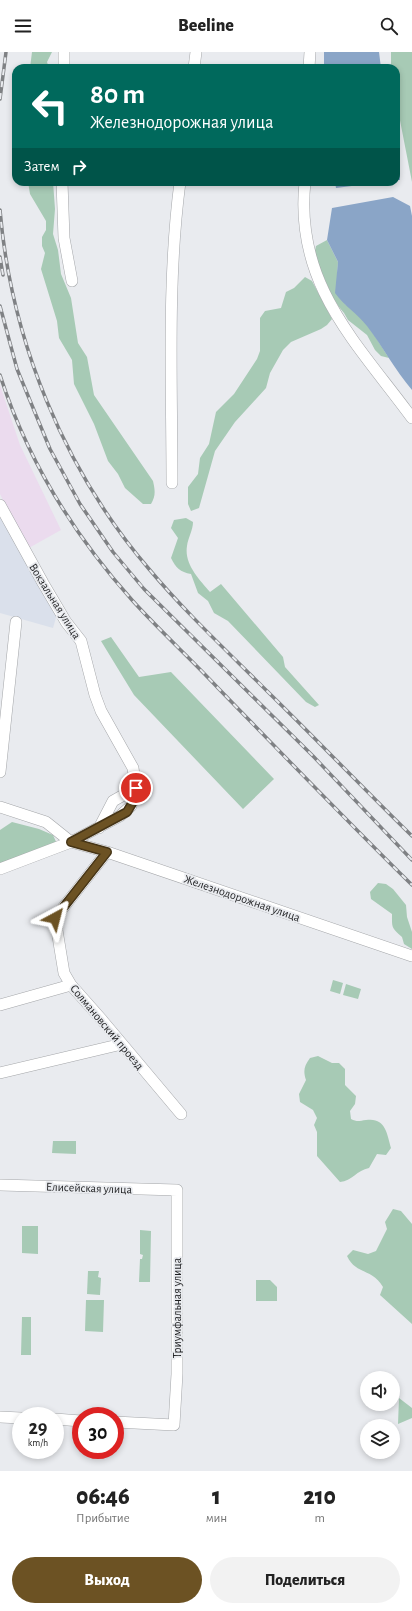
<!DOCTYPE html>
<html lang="ru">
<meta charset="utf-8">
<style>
body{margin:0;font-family:"Alegreya Sans",sans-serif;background:#f2f2f2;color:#222;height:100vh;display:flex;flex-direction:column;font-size:15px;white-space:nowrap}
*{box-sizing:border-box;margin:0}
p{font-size:13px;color:#767676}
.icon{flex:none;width:22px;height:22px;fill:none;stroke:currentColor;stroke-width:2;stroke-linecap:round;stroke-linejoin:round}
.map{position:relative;height:1419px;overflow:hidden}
.drawer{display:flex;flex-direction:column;background:#fff;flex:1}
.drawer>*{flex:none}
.banner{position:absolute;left:12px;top:12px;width:388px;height:122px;border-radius:12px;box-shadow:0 2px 6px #0003;background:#00695c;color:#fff;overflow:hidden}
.fabs{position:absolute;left:360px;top:1319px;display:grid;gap:8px}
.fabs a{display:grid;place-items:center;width:40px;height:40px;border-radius:50%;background:#fff;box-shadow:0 2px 6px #0003;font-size:20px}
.speed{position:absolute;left:12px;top:1355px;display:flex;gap:8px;font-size:20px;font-weight:700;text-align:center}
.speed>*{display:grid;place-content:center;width:52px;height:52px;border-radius:50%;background:#fff;box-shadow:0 2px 6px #0003;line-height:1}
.speed small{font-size:10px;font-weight:400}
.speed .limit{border:6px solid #d22;background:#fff;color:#111}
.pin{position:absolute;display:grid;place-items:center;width:34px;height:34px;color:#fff;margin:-17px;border:2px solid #fff;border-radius:50%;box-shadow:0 1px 4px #0007}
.me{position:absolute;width:44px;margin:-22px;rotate:38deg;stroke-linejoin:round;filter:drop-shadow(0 0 3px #0008)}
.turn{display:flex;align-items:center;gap:14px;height:84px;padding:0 12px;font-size:18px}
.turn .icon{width:52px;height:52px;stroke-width:2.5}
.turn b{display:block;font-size:28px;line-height:34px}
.then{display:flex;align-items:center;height:38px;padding:0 12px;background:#0003;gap:8px;font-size:15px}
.eta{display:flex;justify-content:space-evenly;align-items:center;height:68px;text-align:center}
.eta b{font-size:24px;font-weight:800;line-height:28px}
.button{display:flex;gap:8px;margin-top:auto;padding:8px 12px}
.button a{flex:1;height:46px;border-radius:24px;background:#6c5223;color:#fff;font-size:16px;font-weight:800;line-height:46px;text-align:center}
.button a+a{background:#f2f2f2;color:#222}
header{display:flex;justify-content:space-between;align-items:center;height:52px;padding:0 12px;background:#fff;font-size:18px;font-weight:800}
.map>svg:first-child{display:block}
.built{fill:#dae0eb}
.industrial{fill:#ebdbee}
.green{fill:#a7cab5}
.water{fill:#8aa5c7}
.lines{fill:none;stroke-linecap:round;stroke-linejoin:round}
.minor-casing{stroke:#a4a6a9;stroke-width:12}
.minor{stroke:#fff;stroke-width:11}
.rail-casing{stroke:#7f8184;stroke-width:3.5}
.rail{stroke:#e9ebef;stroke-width:2;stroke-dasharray:6;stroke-linecap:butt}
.route-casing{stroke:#463517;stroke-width:10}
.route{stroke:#6c5223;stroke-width:7}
.labels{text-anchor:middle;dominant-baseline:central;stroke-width:3.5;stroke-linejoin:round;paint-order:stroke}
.street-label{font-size:12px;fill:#1e1f21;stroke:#e9ebef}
</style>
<header><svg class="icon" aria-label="menu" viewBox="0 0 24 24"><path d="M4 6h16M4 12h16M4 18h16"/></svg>Beeline<svg class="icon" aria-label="search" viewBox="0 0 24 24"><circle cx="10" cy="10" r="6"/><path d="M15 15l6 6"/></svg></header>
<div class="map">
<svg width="412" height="1419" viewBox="0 0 412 1419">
<rect width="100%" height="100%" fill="#e9ebef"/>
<path class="built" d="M0,458l57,104 -4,14 -53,-15z"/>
<path class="industrial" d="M0,333l20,60 41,85 -34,19 -27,-55z"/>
<path class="green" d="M32,0h20l-5,10 2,6h-19z
M391,0h21v130l-16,-82v-32h-5z
M28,130h25l2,27 -2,25 5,16 3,24 10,24 7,45 9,14 7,38 59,86c2,9 3,15 -2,23h-8l-18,-16 -7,-14 -10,-13 -14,-37 -20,-40 -2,-24 -13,-22 -2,-17 -16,-52 4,-16 -3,-7v-9l4,-7v-9l-16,-27z
M327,188l11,22 -1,15 8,27c20,12 32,36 44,54l-8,-2 -6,-6 -8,-15 -19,-15 -4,-7 -5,-6 -7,-11 -18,-41 2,-9z
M305,225l7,4 20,38 -5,6 -6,4 -30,13 -8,8 -13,23 -4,15 -31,34 -20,29 -16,57 -8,3 -3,-7v-17l10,-13 2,-16 9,-14 7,-32 18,-18 23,-35 3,-8v-33l5,-7 16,-3 5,-16 8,-4z
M186,466l7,4c0,8 -5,16 -6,24 -3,18 12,33 23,46l11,-8 62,73 2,10 34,38 -4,2 -9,-5 -78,-81 -14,-8 -6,-12 -10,-8 -7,-19c-11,-2 -15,-6 -20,-16l7,-20 -7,-10 3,-8z
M111,585l28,40 32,-5 103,107 -31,30 -109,-114 -33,-54z
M12,770l27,7 14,6 4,9 -57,20v-34z
M378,831l8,1 7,5 13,16 1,12 5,15v17l-8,-5 -2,-7c-11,-10 -10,-9 -10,-23l-21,-15 -1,-7z
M333,928l10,3 -3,11 -10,-3z
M346,932l15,5 -3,10 -15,-4z
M318,1004l14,7h7l6,6v16l11,11 -1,8 -5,7 1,8c6,3 8,2 15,1 19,-3 21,13 25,28l-5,7 -9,-1 -8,14c-12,2 -17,13 -29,14l-23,-26v-24l-3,-7 3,-7 -4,-8 -13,-8 -1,-8 7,-14c-3,-9 -2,-14 4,-22z
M53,1089h23v13l-24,-1z
M393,1157l8,2 11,13v100l-32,-29 3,-8c-11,-19 -27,-12 -36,-31l6,-6 15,4 8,-3 11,-22 -2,-7z
M22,1174h16v28l-16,-1z
M140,1178l11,1 -1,51h-11l1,-23h2l1,-4 -3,-1z
M88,1219h11l-1,6 3,1 -1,17 -13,-1z
M256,1228h14l7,7v14h-21z
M86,1248h18l-1,32 -18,-1z
M22,1265h9v38h-10z
M399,1346l13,10v10l-14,6z"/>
<path class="water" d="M324,0h55l2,16h-57z
M396,85l4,16v27h-4z
M335,130h48l-47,6z
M393,145l17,9 2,10v174c-17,-20 -29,-43 -45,-64 -10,-13 -23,-20 -32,-33l3,-31 -11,-22 5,-32z"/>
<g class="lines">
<g class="minor-casing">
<path id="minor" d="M64,16v-16
M194,16l2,-16
M309,16l1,-16
M62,130l2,56 8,43
M305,130c-11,102 52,161 107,236
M172,431c0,-100 -5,-202 8,-301
M0,453l43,78 23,39 15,19 14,54 6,16 32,57 3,20
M0,720l16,-150
M0,755l46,15 25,20 36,10 305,104
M107,800l-52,66 9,55 7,12 31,35 79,94
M0,817l71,-27 49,-26 11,-10 5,-18 -23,13 -14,27
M0,953l71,-20
M0,1021l122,-29
M0,1133l177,5v184l-3,51 -59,-3
M0,1365l21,1
M55,1367l26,2"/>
</g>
<use href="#minor" class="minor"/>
<g class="rail-casing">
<path id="rail" d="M0,47l6,-47
M0,158c11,130 64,260 149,359 36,43 78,82 118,122 49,48 96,97 145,145
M0,205l3,18
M0,254l17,63 33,80 30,55 33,48 31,37 169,167 99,104
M0,323c27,84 73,159 132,225 27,30 58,58 86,88 64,66 128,132 194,197"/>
</g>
<use href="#rail" class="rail"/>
</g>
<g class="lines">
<g class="route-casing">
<path id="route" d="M55,866l52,-66 -36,-10 56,-30 7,-12 2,-12"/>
</g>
<use href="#route" class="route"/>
</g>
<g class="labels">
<g class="street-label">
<text transform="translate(55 549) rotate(58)">Вокзальная улица</text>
<text transform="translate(242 846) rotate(19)">Железнодорожная улица</text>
<text transform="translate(107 975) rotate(50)">Солмановский проезд</text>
<text transform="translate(89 1136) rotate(2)">Елисейская улица</text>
<text transform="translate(177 1256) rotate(-90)">Триумфальная улица</text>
</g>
</g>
</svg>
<div class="fabs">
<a><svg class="icon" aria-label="sound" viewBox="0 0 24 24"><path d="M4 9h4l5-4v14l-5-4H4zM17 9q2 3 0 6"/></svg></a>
<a><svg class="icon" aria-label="layers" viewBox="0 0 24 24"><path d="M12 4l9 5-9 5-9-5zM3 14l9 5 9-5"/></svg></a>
</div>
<div class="speed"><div>29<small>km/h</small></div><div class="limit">30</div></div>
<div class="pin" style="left:136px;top:736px;background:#d93025"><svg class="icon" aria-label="arrive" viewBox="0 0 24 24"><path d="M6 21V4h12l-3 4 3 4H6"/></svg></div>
<svg class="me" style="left:55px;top:866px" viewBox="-20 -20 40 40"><path d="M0-17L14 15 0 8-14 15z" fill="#6c5223" stroke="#fff" stroke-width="4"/></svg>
<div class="banner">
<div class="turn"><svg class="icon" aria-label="left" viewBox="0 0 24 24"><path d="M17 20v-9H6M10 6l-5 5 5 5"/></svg><div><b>80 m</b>Железнодорожная улица</div></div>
<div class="then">Затем<svg class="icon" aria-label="right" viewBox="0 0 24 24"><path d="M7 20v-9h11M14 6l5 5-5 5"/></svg></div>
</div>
</div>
<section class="drawer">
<div class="eta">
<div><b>06:46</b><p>Прибытие</p></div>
<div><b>1</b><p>мин</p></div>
<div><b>210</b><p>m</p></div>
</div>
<div class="button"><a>Выход</a><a>Поделиться</a></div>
</section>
